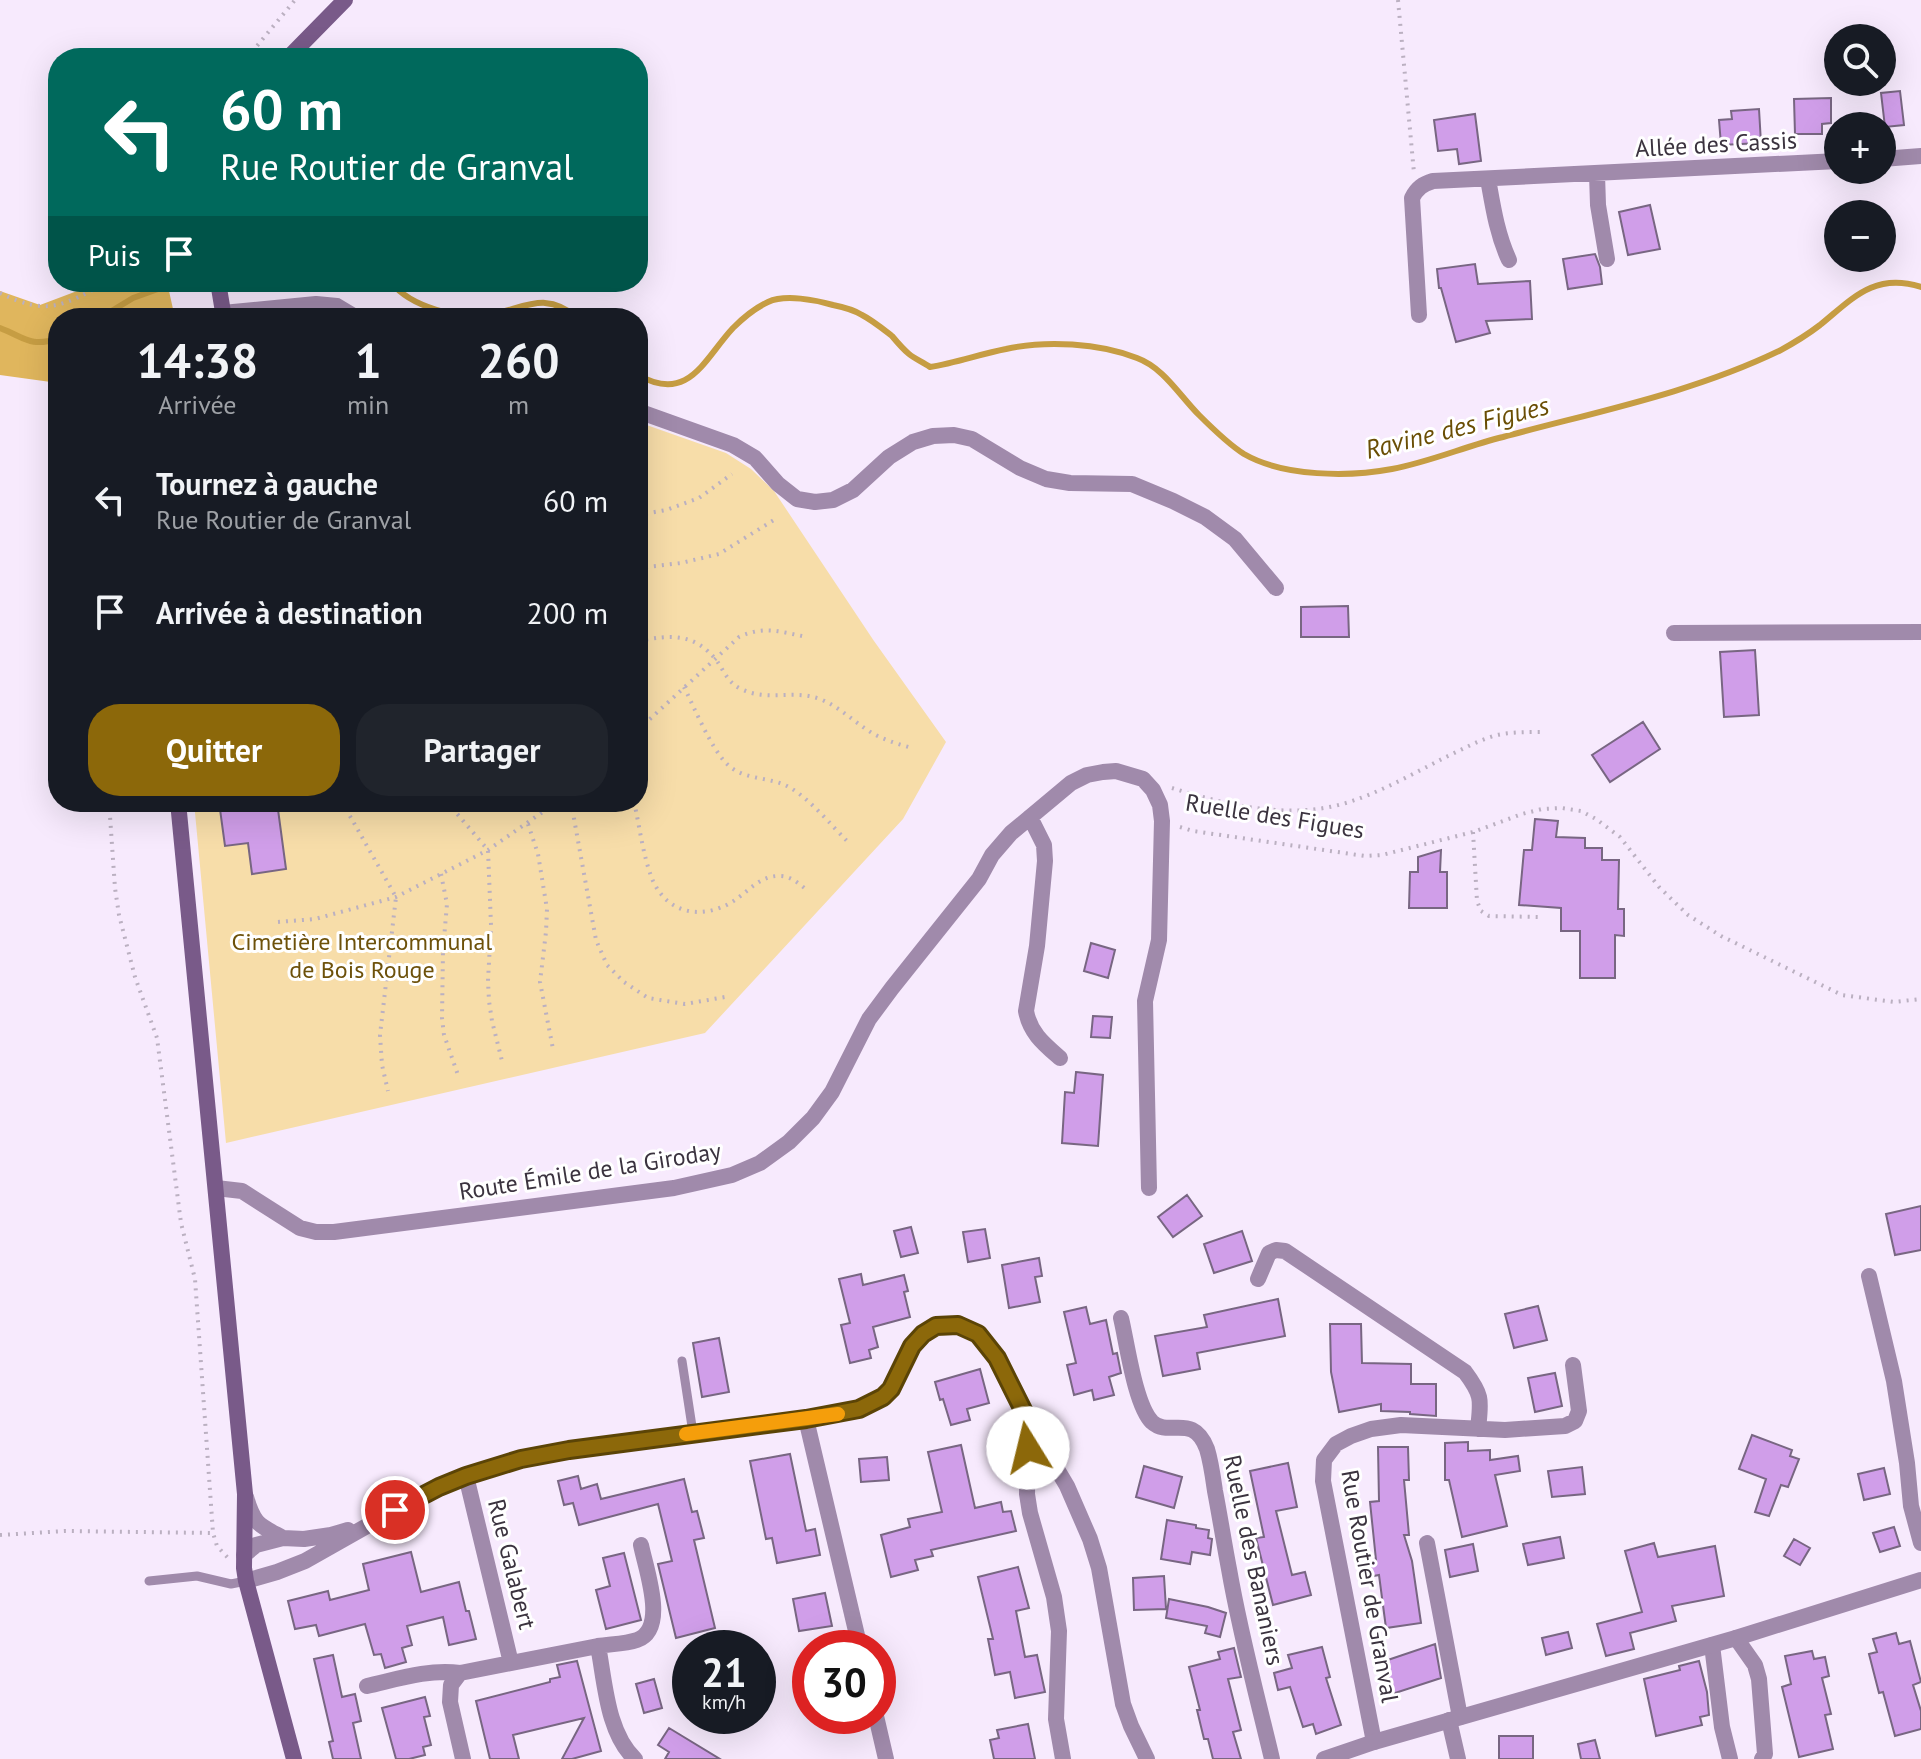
<!DOCTYPE html>
<html lang="fr">
<meta charset="utf-8">
<style>
body{margin:0;font-family:"PT Sans",sans-serif;background:#20242c;color:#f1f3f6;height:100vh;display:flex;flex-direction:column;font-size:30px;white-space:nowrap}
*{box-sizing:border-box;margin:0}
p{font-size:26px;color:#9ea1a6}
.icon{flex:none;width:44px;height:44px;fill:none;stroke:currentColor;stroke-width:2;stroke-linecap:round;stroke-linejoin:round}
.map{position:relative;flex:1;overflow:hidden}
.details{position:absolute;left:48px;top:308px;width:600px;height:504px;display:flex;flex-direction:column;background:#171b24;border-radius:32px;box-shadow:0 8px 32px #0002}
.details>*{flex:none}
.banner{position:absolute;left:48px;top:48px;width:600px;height:244px;border-radius:32px;box-shadow:0 8px 32px #0002;background:#00695c;color:#fff;overflow:hidden}
.tools{position:absolute;left:1824px;top:24px;display:grid;gap:16px}
.tools a{display:grid;place-items:center;width:72px;height:72px;border-radius:50%;background:#171b24;box-shadow:0 8px 32px #0002;font-size:40px}
.speed{position:absolute;left:672px;top:1630px;display:flex;gap:16px;font-size:40px;font-weight:700;text-align:center}
.speed>*{display:grid;place-content:center;width:104px;height:104px;border-radius:50%;background:#171b24;box-shadow:0 8px 32px #0002;line-height:1}
.speed small{font-size:20px;font-weight:400}
.speed .limit{border:12px solid #d22;background:#fff;color:#111}
.pin{position:absolute;display:grid;place-items:center;width:68px;height:68px;color:#fff;margin:-34px;border:4px solid #fff;border-radius:50%;box-shadow:0 2px 8px #0007}
.me{position:absolute;width:88px;margin:-44px;rotate:351deg;stroke-linejoin:round;filter:drop-shadow(0 0 6px #0008)}
.turn{display:flex;align-items:center;gap:28px;height:168px;padding:0 40px;font-size:36px}
.turn .icon{width:104px;height:104px;stroke-width:2.5}
.turn b{display:block;font-size:56px;line-height:68px}
.then{display:flex;align-items:center;height:76px;padding:0 40px;background:#0003;gap:16px;font-size:30px}
.eta{display:flex;justify-content:space-evenly;align-items:center;height:136px;text-align:center}
.eta b{font-size:48px;font-weight:700;line-height:56px}
.cta{display:flex;gap:16px;margin-top:auto;padding:16px 40px}
.cta a{flex:1;height:92px;border-radius:32px;background:#8c680a;color:#fff;font-size:32px;font-weight:700;line-height:92px;text-align:center}
.cta a+a{background:#20242c;color:#f1f3f6}
ul{padding:0;list-style:none}
li{display:flex;align-items:center;gap:24px;height:112px;padding:0 40px}
li div{flex:1}
li b{display:block;font-size:30px}
li em{font-style:normal}
.map>svg:first-child{display:block}
.green{fill:#f7dda9}
.forest{fill:#e0b65d}
.lines{fill:none;stroke-linecap:round;stroke-linejoin:round}
.stream{stroke:#c69d43;stroke-width:6}
.building{fill:#d09ee9;stroke:#786682;stroke-width:2}
.path{stroke:#bbb0c1;stroke-width:4;stroke-dasharray:2 6;stroke-linecap:butt}
.service{stroke:#a08aab;stroke-width:9}
.minor{stroke:#a08aab;stroke-width:16}
.tertiary{stroke:#a08aab;stroke-width:16}
.secondary{stroke:#795a89;stroke-width:16}
.route-casing{stroke:#5b4406;stroke-width:20}
.route{stroke:#8c680a;stroke-width:14}
.slow{stroke:#f59e0b;stroke-width:14}
.labels{text-anchor:middle;dominant-baseline:central;stroke-width:6;stroke-linejoin:round;paint-order:stroke}
.street-label{font-size:24px;fill:#3b333f;stroke:#fff}
.park-label{font-size:24px;fill:#6d510a;stroke:#fff}
.water-label{font-size:26px;font-style:italic;fill:#6a4e04;stroke:#fff}
</style>
<div class="map">
<svg width="1921" height="1759" viewBox="0 0 1921 1759">
<rect width="100%" height="100%" fill="#f7eafd"/>
<path class="green" d="M638,422l88,31 25,16 23,22 100,150 72,101 -43,77 -198,214 -479,110 -32,-341h444z"/>
<path class="forest" d="M101,282h66l8,36h-117v65l-58,-8v-84l40,14z"/>
<g class="lines">
<path class="stream" d="M391,282c19,25 69,38 98,33 37,-7 56,-25 89,3
M100,318l33,-20 36,-13
M0,328c26,10 29,19 58,11
M638,375c51,29 66,-16 95,-47 10,-10 22,-20 35,-26 17,-8 48,-2 65,3 10,2 21,5 29,10 10,5 21,14 30,21 5,6 11,13 17,18 6,5 14,8 21,13 26,-4 50,-13 76,-18 40,-9 93,-6 131,9 27,10 42,37 62,57 13,13 29,29 45,39 40,23 105,23 148,15 38,-7 74,-23 111,-32 92,-25 189,-44 276,-86 15,-8 28,-16 41,-26 32,-26 54,-53 101,-38"/>
</g>
<path class="building" d="M1900,91l4,34 -19,2 -4,-34z
M1831,98v25l-9,1v10h-27l-1,-35z
M1759,109l2,34 -40,2 -2,-25 13,-1 -1,-8z
M1475,114l6,47 -22,3 -2,-15 -19,2 -4,-31z
M1650,205l10,44 -32,6 -9,-43z
M1595,254l5,13 2,17 -34,5 -5,-30z
M1475,264l3,20 52,-3 2,38 -46,2 4,12 -34,9 -15,-54h-2l-2,-19z
M1348,606l1,31h-48v-30z
M1755,650l4,65 -35,2 -4,-65z
M1643,722l17,27 -50,33 -18,-27z
M219,802h58l9,67 -34,5 -4,-31 -23,3z
M1535,819l23,2 -2,16 29,1v10h17v12h17l-1,49h6v27l-9,-1v43h-35v-47h-19v-23l-42,-3 5,-55h8z
M1441,850l-1,22h7v36h-38l1,-36h8v-15z
M1091,943l24,7 -7,28 -24,-7z
M1093,1016l19,1 -2,21 -19,-1z
M1076,1072l27,3 -5,71 -36,-3 3,-51 9,1z
M1187,1195l15,21 -29,21 -15,-20z
M1921,1206v44l-26,5 -9,-41z
M911,1227l7,26 -17,4 -7,-26z
M985,1229l5,29 -22,4 -5,-30z
M1242,1231l10,30 -38,12 -10,-29z
M1039,1258l3,18 -7,1 5,25 -31,6 -7,-43z
M861,1274l2,11 41,-10 4,16 -4,1 6,25 -37,10 5,20 -9,3 2,8 -21,5 -9,-38 9,-2 -11,-44z
M1278,1299l7,37 -88,17 3,16 -37,7 -8,-40 52,-9 -3,-12z
M1538,1306l9,34 -33,8 -9,-34z
M1086,1307l4,17 16,-4 7,34 4,-1 4,20 -12,4 5,18 -20,5 -2,-10 -18,5 -7,-30 9,-2 -12,-51z
M1330,1324h31l1,39 49,1v20h25v32l-26,-2v-2l-29,-1v-7l-42,8 -8,-40z
M719,1338l10,54 -27,5 -9,-54z
M980,1369l9,34 -22,6 3,11 -19,5 -8,-26 -3,1 -5,-18z
M1555,1373l7,33 -27,6 -7,-34z
M1752,1435l40,15 -2,6 9,3 -11,28 -7,-2 -12,31 -14,-4 11,-33 -27,-10z
M1468,1442v9l22,-1v10l28,-4 2,15 -25,4 12,51 -45,11 -13,-57h-4v-37z
M961,1445l14,63 26,-6 2,10 8,-1 5,20 -85,19 2,6 -18,4 3,10 -27,7 -10,-42 29,-8 -2,-8 34,-7 -14,-60z
M1378,1447h30l1,33h-5l5,55h-5l8,26 9,62 -35,5 -7,-53 -16,3 -3,-15 16,-3 -6,-58 9,-1z
M790,1454l16,77 9,-2 5,26 -43,8 -5,-25 -6,1 -16,-78z
M887,1457l2,23 -28,2 -2,-23z
M1288,1463l9,44 -21,4 16,64 13,-3 6,23 -38,10 -17,-67 8,-1 -14,-66z
M1144,1466l38,11 -8,31 -38,-11z
M1582,1467l3,27 -33,3 -4,-26z
M1884,1468l6,26 -26,6 -6,-26z
M578,1476l3,13 16,-5 4,15 83,-20 8,33 5,-1 7,27 -10,2 21,88 -39,10 -18,-74 14,-3 -14,-57 -79,21 -6,-22 -9,2 -6,-24z
M1167,1520l29,5v3l13,2 -1,8 4,1 -2,16 -18,-3 -2,12 -29,-5z
M1894,1527l6,19 -20,6 -7,-19z
M1560,1537l4,21 -36,7 -5,-21z
M1794,1539l16,9 -10,17 -16,-9z
M1654,1543l4,14 57,-11 9,50 -52,10 4,15 -46,12 4,16 -28,7 -9,-32 45,-12 -17,-61z
M1473,1544l5,27 -28,6 -5,-27z
M411,1552l10,40 38,-10 7,29h3l7,28 -27,6 -6,-28 -36,9 5,19 -10,3 4,14 -21,6 -4,-14 -7,1 -9,-31 -46,12 -3,-11 -21,4 -7,-28 40,-10 2,9 39,-10 -6,-26z
M624,1553l17,67 -35,9 -10,-39 14,-4 -7,-28z
M1018,1567l11,41 -13,3 9,46 12,-2 8,37 -30,6 -5,-26 -15,3 -7,-36h5l-15,-62z
M1164,1576l2,33 -32,1 -1,-32z
M825,1593l7,33 -33,5 -6,-32z
M1169,1599l39,8 18,6 -6,24 -15,-4 2,-7 -41,-8z
M1568,1632l4,16 -26,7 -4,-17z
M1896,1633l3,11 11,-3 11,41 -8,3 8,26v18l-26,7 -12,-44 -4,1 -10,-39 8,-2 -4,-13z
M1435,1644l6,34 -52,17 -10,-32z
M1322,1647l8,30 -4,1 15,47 -25,9 -3,-10 -10,3 -13,-40 -12,3 -4,-17 18,-5 -4,-13z
M1234,1648l7,29 -13,2 13,51 -8,2 8,27h-28l-5,-20h-4l-7,-29h3l-11,-43 31,-8 -2,-7z
M1812,1651l2,8 11,-2 4,19 -7,2 9,36 -6,1 8,34 -34,8 -17,-70 9,-3 -6,-28z
M333,1655l9,42 13,-3 6,27 -8,2 8,36h-28l-4,-17 4,-1 -19,-82z
M577,1661l24,90 -29,8h-10l22,-41 -71,17 6,24h-29l-14,-58 74,-19v-3l10,-2 -3,-12z
M1699,1661l8,31 2,23 -9,2 2,8 -46,11 -12,-57 36,-9 -1,-4z
M654,1679l8,29 -18,5 -8,-29z
M425,1697l5,19 -6,1 7,28 -8,2 2,8 -16,4h-13l-14,-51z
M1028,1724l7,35h-41l-4,-19 9,-2 -2,-8z
M669,1728l51,31h-55l4,-7 -11,-7z
M1499,1736h34v23h-34z
M1595,1740l5,19h-19l-3,-15z"/>
<g class="lines">
<path class="path" d="M1398,0l16,173
M247,58l48,-58
M0,293c49,24 63,12 108,-11
M638,515l28,-5 33,-12 33,-24
M638,568l43,-5 38,-9 58,-36
M638,641c32,-6 56,-9 79,20 7,10 11,22 24,28 27,13 52,0 79,10 20,8 34,23 52,34 12,7 26,11 40,15
M684,687c10,20 27,61 42,76 17,18 43,13 63,24 21,12 42,38 59,55
M638,730l101,-93c26,-12 41,-5 68,0
M1172,788c57,18 122,33 180,13 33,-11 64,-29 94,-44 17,-8 33,-17 51,-22 14,-3 28,-3 43,-3
M109,802l6,86 4,27 16,62 22,61 24,185 14,56 18,254 4,13 11,12
M342,802l54,95 -16,138 2,30 6,26
M447,802l41,48 3,75 -3,56 1,20 3,20 11,44
M571,802l25,138 11,25 17,17 24,16 37,6 40,-7
M634,802c6,26 9,55 19,79 15,33 49,39 79,21 15,-9 28,-27 48,-26 11,0 19,8 27,14
M528,824l10,30 9,55 -1,23 -6,50 13,67
M1180,827l13,4 172,25 17,-1 91,-23 49,-18 20,-5 20,-1 19,3 15,8 24,18 39,50 29,28 33,21 121,59 52,7 27,-3
M1473,832l4,69 4,10 8,5 51,1
M441,874l6,30 -4,46 -1,68 2,17 14,40
M278,922l37,-3 81,-22 92,-47 69,-48
M0,1535l65,-4 148,2"/>
<path class="service" d="M682,1361l11,72
M149,1581l48,-5 34,8 15,-3"/>
<path class="minor" d="M1882,159l39,-3
M1597,174l1,31 9,54
M1488,179c5,28 9,55 21,81
M223,313l93,-9 21,2 20,12
M1419,315l-7,-117c5,-10 11,-14 21,-17l405,-20
M638,411l95,34 22,13 23,26 19,15 18,3 18,-2 20,-10 36,-33 24,-15 20,-6 21,-1 18,4 48,29 26,11 24,4 62,1 41,17 32,16 30,22 41,49
M1674,633l247,-1
M1030,817l14,28 1,16 -8,85 -11,65c4,22 18,33 34,47
M216,1188l26,3 58,37 16,4h18l340,-44 58,-13 28,-12 29,-21 24,-24 19,-26 37,-73 23,-31 87,-109 13,-24 19,-22 60,-50 16,-8 16,-3 13,-1 27,8 10,11 7,15 2,16 -3,119 -14,61 4,187
M1869,1276l25,105 13,82 4,43 10,37
M1258,1279l11,-26 7,-3 9,1 180,121c18,24 16,28 13,57
M1121,1318c6,25 14,87 31,104 17,16 41,-10 55,27 4,13 6,28 8,42 5,26 9,52 14,78 11,64 28,127 43,190
M806,1419l54,229
M1029,1422l-2,72 3,19 24,84 5,34 -3,88 7,40
M466,1476l45,187
M1427,1543l33,174
M1736,1638l19,27 4,14 6,75 -3,5
M1712,1645l10,82 8,32
M598,1646c12,-2 27,-2 39,-6 31,-11 9,-70 4,-95
M367,1686c31,-7 61,-17 93,-13
M876,1716l10,43
M1449,1720l9,39
M1374,1742l-51,-261 1,-21 12,-16 15,-8 20,-7 30,-4 104,5 60,-4 10,-5 4,-10 -6,-46
M463,1759l-13,-57 1,-17 9,-12 138,-27c7,36 9,87 37,113"/>
<path class="tertiary" d="M246,1497c8,28 13,28 37,41
M244,1555l12,-10 27,-7 21,1 27,-4 17,-5
M246,1581l31,-9 28,-11 108,-61 26,-13 49,-18 33,-10 48,-9 237,-31 53,-10 24,-12 8,-8 21,-43 11,-12 13,-8 22,-1 20,9 19,24 32,64 38,64 23,53 9,29 24,136 8,22 16,33
M1324,1759l50,-17 362,-104 185,-58"/>
<path class="secondary" d="M288,58l57,-58
M218,282l6,36
M178,802l67,692 -1,74 2,13 48,178"/>
</g>
<g class="lines">
<g class="route-casing">
<path id="route" d="M395,1510l44,-23 27,-11 55,-17 48,-9 237,-31 53,-10 24,-12 8,-8 21,-43 11,-12 13,-8 22,-1 20,9 19,24 32,64 -1,26"/>
</g>
<use href="#route" class="route"/>
<path class="slow" d="M686,1434l152,-20"/>
</g>
<g class="labels">
<g class="street-label">
<text transform="translate(1716 144) rotate(-3)">Allée des Cassis</text>
<text transform="translate(1275 816) rotate(9)">Ruelle des Figues</text>
<text transform="translate(590 1171) rotate(-9)">Route Émile de la Giroday</text>
<text transform="translate(1254 1560) rotate(78)">Ruelle des Bananiers</text>
<text transform="translate(512 1564) rotate(76)">Rue Galabert</text>
<text transform="translate(1370 1586) rotate(80)">Rue Routier de Granval</text>
</g>
<g class="park-label">
<text x="362" y="941">Cimetière Intercommunal<tspan x="362" dy="28">de Bois Rouge</tspan></text>
</g>
<g class="water-label">
<text transform="translate(1457 427) rotate(-14)">Ravine des Figues</text>
</g>
</g>
</svg>
<div class="tools">
<a><svg class="icon" aria-label="search" viewBox="0 0 24 24"><circle cx="10" cy="10" r="6"/><path d="M15 15l6 6"/></svg></a>
<a>+</a>
<a>−</a>
</div>
<div class="speed"><div>21<small>km/h</small></div><div class="limit">30</div></div>
<div class="pin" style="left:395px;top:1510px;background:#d93025"><svg class="icon" aria-label="arrive" viewBox="0 0 24 24"><path d="M6 21V4h12l-3 4 3 4H6"/></svg></div>
<svg class="me" style="left:1028px;top:1448px" viewBox="-20 -20 40 40"><circle r="19" fill="#fff"/><path d="M0-13L10 11 0 6-10 11z" fill="#8c680a"/></svg>
<div class="banner">
<div class="turn"><svg class="icon" aria-label="left" viewBox="0 0 24 24"><path d="M17 20v-9H6M10 6l-5 5 5 5"/></svg><div><b>60 m</b>Rue Routier de Granval</div></div>
<div class="then">Puis<svg class="icon" aria-label="arrive" viewBox="0 0 24 24"><path d="M6 21V4h12l-3 4 3 4H6"/></svg></div>
</div>
<section class="details">
<div class="eta">
<div><b>14:38</b><p>Arrivée</p></div>
<div><b>1</b><p>min</p></div>
<div><b>260</b><p>m</p></div>
</div>
<ul>
<li><svg class="icon" aria-label="left" viewBox="0 0 24 24"><path d="M17 20v-9H6M10 6l-5 5 5 5"/></svg><div><b>Tournez à gauche</b><p>Rue Routier de Granval</p></div><em>60 m</em></li>
<li><svg class="icon" aria-label="arrive" viewBox="0 0 24 24"><path d="M6 21V4h12l-3 4 3 4H6"/></svg><div><b>Arrivée à destination</b></div><em>200 m</em></li>
</ul>
<div class="cta"><a>Quitter</a><a>Partager</a></div>
</section>
</div>
